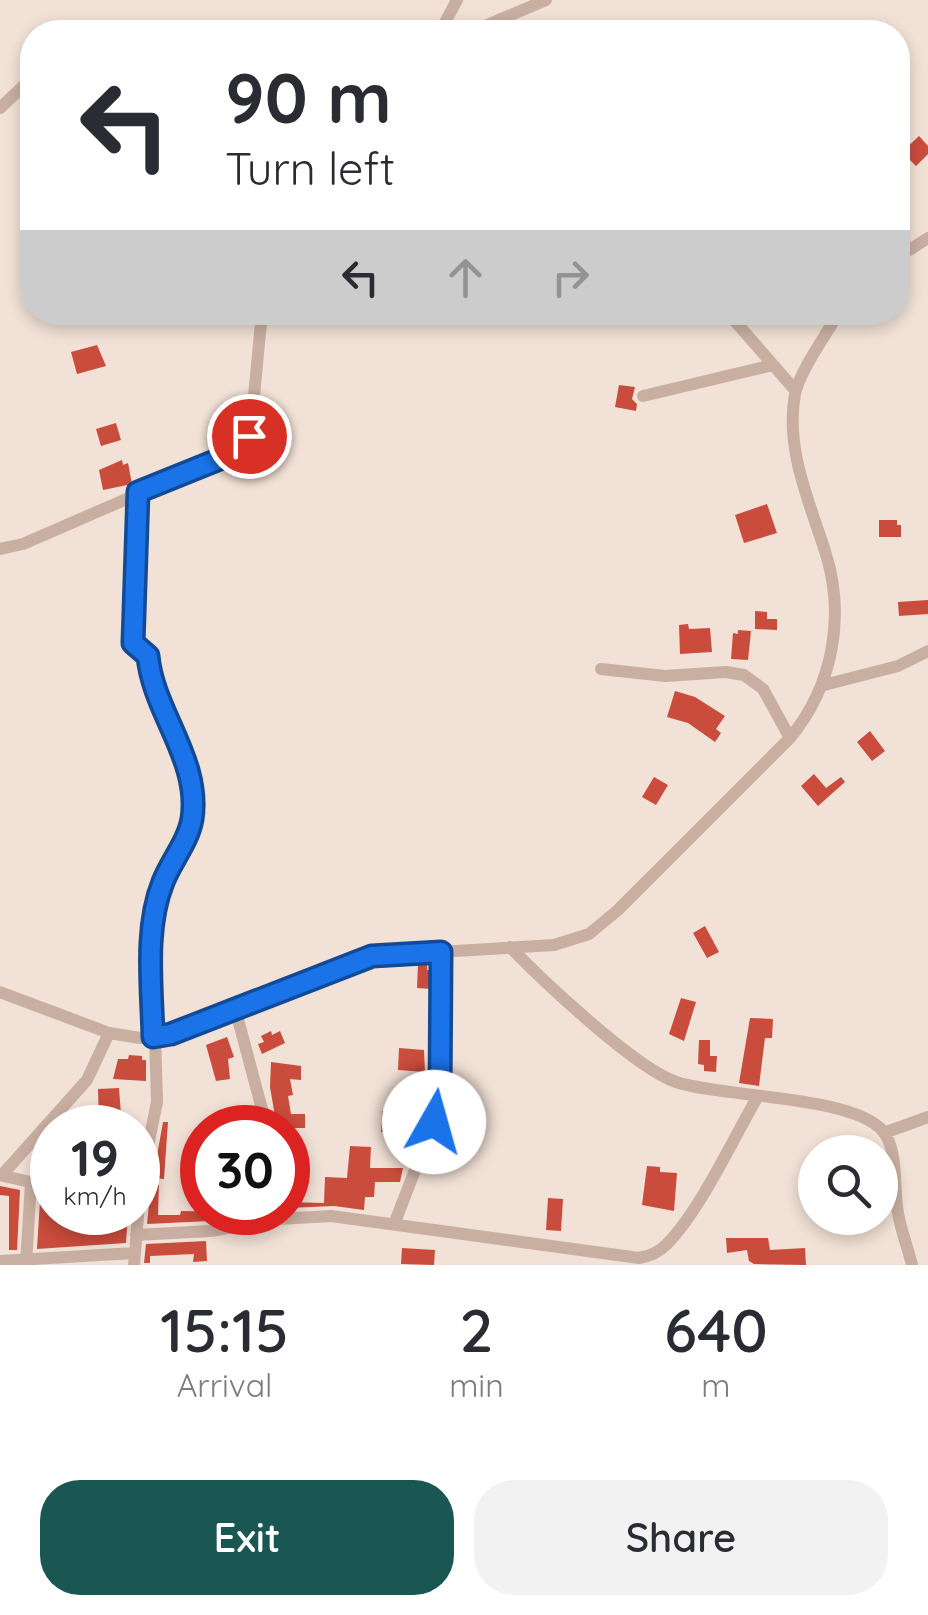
<!DOCTYPE html>
<style>
body{margin:0;font-family:Quicksand,sans-serif;background:#f2f2f3;color:#2b2b33;height:100vh;display:flex;flex-direction:column;font-size:38px;white-space:nowrap}
*{box-sizing:border-box;margin:0}
p{font-size:32px;color:#7c7c81}
.icon{flex:none;width:55px;height:55px;fill:none;stroke:currentColor;stroke-width:2;stroke-linecap:round;stroke-linejoin:round}
.map{position:relative;height:1265px;overflow:hidden}
.sheet{display:flex;flex-direction:column;background:#fff;flex:1}
.sheet>*{flex:none}
.guide{position:absolute;left:20px;top:20px;width:890px;height:305px;border-radius:40px;box-shadow:0 5px 15px #0003;background:#fff;color:#2b2b33;overflow:hidden}
.buttons{position:absolute;left:798px;top:1135px;display:grid;gap:20px}
.buttons a{display:grid;place-items:center;width:100px;height:100px;border-radius:50%;background:#fff;box-shadow:0 5px 15px #0003;font-size:50px}
.speed{position:absolute;left:30px;top:1105px;display:flex;gap:20px;font-size:50px;font-weight:700;text-align:center}
.speed>*{display:grid;place-content:center;width:130px;height:130px;border-radius:50%;background:#fff;box-shadow:0 5px 15px #0003;line-height:1}
.speed small{font-size:25px;font-weight:400}
.speed .limit{border:15px solid #d22;background:#fff;color:#111}
.pin{position:absolute;display:grid;place-items:center;width:85px;height:85px;color:#fff;margin:-42px;border:5px solid #fff;border-radius:50%;box-shadow:0 2px 10px #0007}
.me{position:absolute;width:110px;margin:-55px;rotate:7deg;stroke-linejoin:round;filter:drop-shadow(0 0 8px #0008)}
.turn{display:flex;align-items:center;gap:35px;height:210px;padding:0 40px;font-size:45px}
.turn .icon{width:130px;height:130px;stroke-width:2.5}
.turn b{display:block;font-size:70px;line-height:85px}
.lanes{display:flex;align-items:center;height:95px;padding:0 40px;background:#0003;justify-content:center;gap:50px;direction:ltr}
.lanes .off{opacity:.35}
.eta{display:flex;justify-content:space-evenly;align-items:center;height:170px;text-align:center}
.eta b{font-size:60px;font-weight:600;line-height:70px}
.primary-button{display:flex;gap:20px;margin-top:auto;padding:20px 40px}
.primary-button a{flex:1;height:115px;border-radius:40px;background:#1a5652;color:#fff;font-size:40px;font-weight:600;line-height:115px;text-align:center}
.primary-button a+a{background:#f2f2f3;color:#2b2b33}
.map>svg:first-child{display:block}
.building{fill:#ca4c3c}
.lines{fill:none;stroke-linecap:round;stroke-linejoin:round}
.minor{stroke:#c9afa2;stroke-width:12}
.route-casing{stroke:#114b97;stroke-width:25}
.route{stroke:#1a73e8;stroke-width:18}
</style>
<div class="map">
<svg width="928" height="1265" viewBox="0 0 928 1265">
<rect width="100%" height="100%" fill="#f1e1d6"/>
<path class="building" d="M919,136l9,10v8l-12,12 -14,-14z
M97,345l9,21 -29,8 -6,-22z
M619,385l16,2 -3,12 5,5 -1,7 -21,-4z
M116,423l5,17 -20,6 -5,-17z
M122,460l1,5 5,-2 4,21 -29,6 -4,-20z
M767,504l10,29 -33,10 -9,-28z
M879,520h18v5h4v12h-22z
M928,600v14l-29,2 -1,-14z
M755,611l12,1v7h10v11l-22,-1z
M688,624l1,5 21,-1 2,24 -32,2 -1,-29z
M738,630l13,1 -3,29 -17,-1 2,-26 5,1z
M675,691l20,6 30,19 -9,13 5,4 -6,9 -27,-19 -21,-6z
M870,731l15,20 -13,10 -15,-19z
M814,774l12,14 15,-11 4,5 -27,24 -17,-20z
M654,777l14,8 -12,20 -14,-8z
M705,926l14,26 -12,6 -14,-25z
M418,963h9v7h4v19l-14,-1z
M681,998l15,4 -12,39 -15,-7z
M750,1018l23,1 -1,19h-7l-6,48 -20,-3z
M271,1031l1,4 8,-4 5,12 -23,11 -4,-10 6,-2 -3,-6z
M227,1037l7,20 -6,2 2,20 -14,2 -10,-36z
M699,1040h11v16h7l-1,16 -12,-1v-6l-6,-1z
M399,1048l25,2 1,22 -27,-2z
M129,1055l13,1v4h4v21l-33,-2 5,-20h10z
M271,1062l30,4v14l-11,-1 3,16 -5,1 3,18h14v14h-28l-7,-41z
M119,1088l3,40h-55l10,-15 22,14 -1,-38z
M413,1108h13l-4,16h-17v6l-24,2 1,-21 30,1z
M163,1122h5l-4,57 -11,-1z
M350,1146l21,1 -1,21h33l-3,14h-25l-1,15h-9l-1,13 -30,-4 -46,2v-6l36,1 1,-26 22,1z
M43,1148l9,4v24l-17,-7z
M647,1166l13,1v5l17,1 -3,38 -32,-6z
M151,1184l8,1 -1,30h22l1,-4 60,1v3l-31,6 -63,3z
M0,1186l20,4 -3,60h-8v-54l-9,-1z
M548,1198l15,1 -2,32 -15,-1z
M40,1201l12,1v10l76,3 -2,28 -89,6z
M726,1238h42l2,12 35,-2 1,17 -52,-1 -5,-3 -2,-11 -20,3z
M206,1241l1,20 -14,1 1,-8 -44,2v7h-6l2,-19z
M402,1248l33,2 -1,15 -33,-1z"/>
<g class="lines">
<path class="minor" d="M440,32l17,-32
M471,32l75,-32
M0,108l32,-30
M898,257l30,-19
M727,312l68,78
M643,396l130,-31
M138,492c-3,51 -3,101 -5,151l14,13c7,56 55,104 45,163 -4,23 -21,42 -29,63 -19,47 -11,106 -10,155
M0,549l23,-5 221,-96 8,-31 10,-105
M601,669l64,7 61,-4 18,3 19,14 27,49
M824,685l74,-19 30,-15
M510,947c32,33 125,121 166,135 48,16 176,13 207,49 16,20 10,58 15,82 3,18 10,35 14,52
M0,992l109,41 31,5 31,-5 201,-77 182,-11 35,-11 29,-24 172,-172c43,-52 56,-122 35,-187 -16,-50 -40,-103 -30,-157 5,-24 32,-60 44,-82
M235,1008l32,120
M884,1133l44,-16
M0,1175l52,12
M2,1175l85,-95 22,-47
M395,1222l39,-101 6,-29 1,-139
M136,1235l75,-4 67,-12 53,-3 308,42c11,-2 19,-5 27,-13 34,-34 67,-106 92,-149
M0,1261l134,-8
M26,1264l5,-82
M134,1265l7,-85 16,-78 -2,-66"/>
</g>
<g class="lines">
<g class="route-casing">
<path id="route" d="M249,436l-7,14 -104,42 -5,151 15,13c5,56 53,104 44,163 -4,23 -21,42 -29,63 -19,47 -11,106 -10,155l18,-3 201,-78 69,-4 -1,140 -6,30"/>
</g>
<use href="#route" class="route"/>
</g>
</svg>
<div class="buttons">
<a><svg class="icon" aria-label="search" viewBox="0 0 24 24"><circle cx="10" cy="10" r="6"/><path d="M15 15l6 6"/></svg></a>
</div>
<div class="speed"><div>19<small>km/h</small></div><div class="limit">30</div></div>
<div class="pin" style="left:249px;top:436px;background:#d93025"><svg class="icon" aria-label="arrive" viewBox="0 0 24 24"><path d="M6 21V4h12l-3 4 3 4H6"/></svg></div>
<svg class="me" style="left:434px;top:1122px" viewBox="-20 -20 40 40"><circle r="19" fill="#fff"/><path d="M0-13L10 11 0 6-10 11z" fill="#1a73e8"/></svg>
<div class="guide">
<div class="turn"><svg class="icon" aria-label="left" viewBox="0 0 24 24"><path d="M17 20v-9H6M10 6l-5 5 5 5"/></svg><div><b>90 m</b>Turn left</div></div>
<div class="lanes"><svg class="icon" aria-label="left" viewBox="0 0 24 24"><path d="M17 20v-9H6M10 6l-5 5 5 5"/></svg><svg class="icon off" aria-label="ahead" viewBox="0 0 24 24"><path d="M12 20V5M6 11l6-6 6 6"/></svg><svg class="icon off" aria-label="right" viewBox="0 0 24 24"><path d="M7 20v-9h11M14 6l5 5-5 5"/></svg></div>
</div>
</div>
<section class="sheet">
<div class="eta">
<div><b>15:15</b><p>Arrival</p></div>
<div><b>2</b><p>min</p></div>
<div><b>640</b><p>m</p></div>
</div>
<div class="primary-button"><a>Exit</a><a>Share</a></div>
</section>
